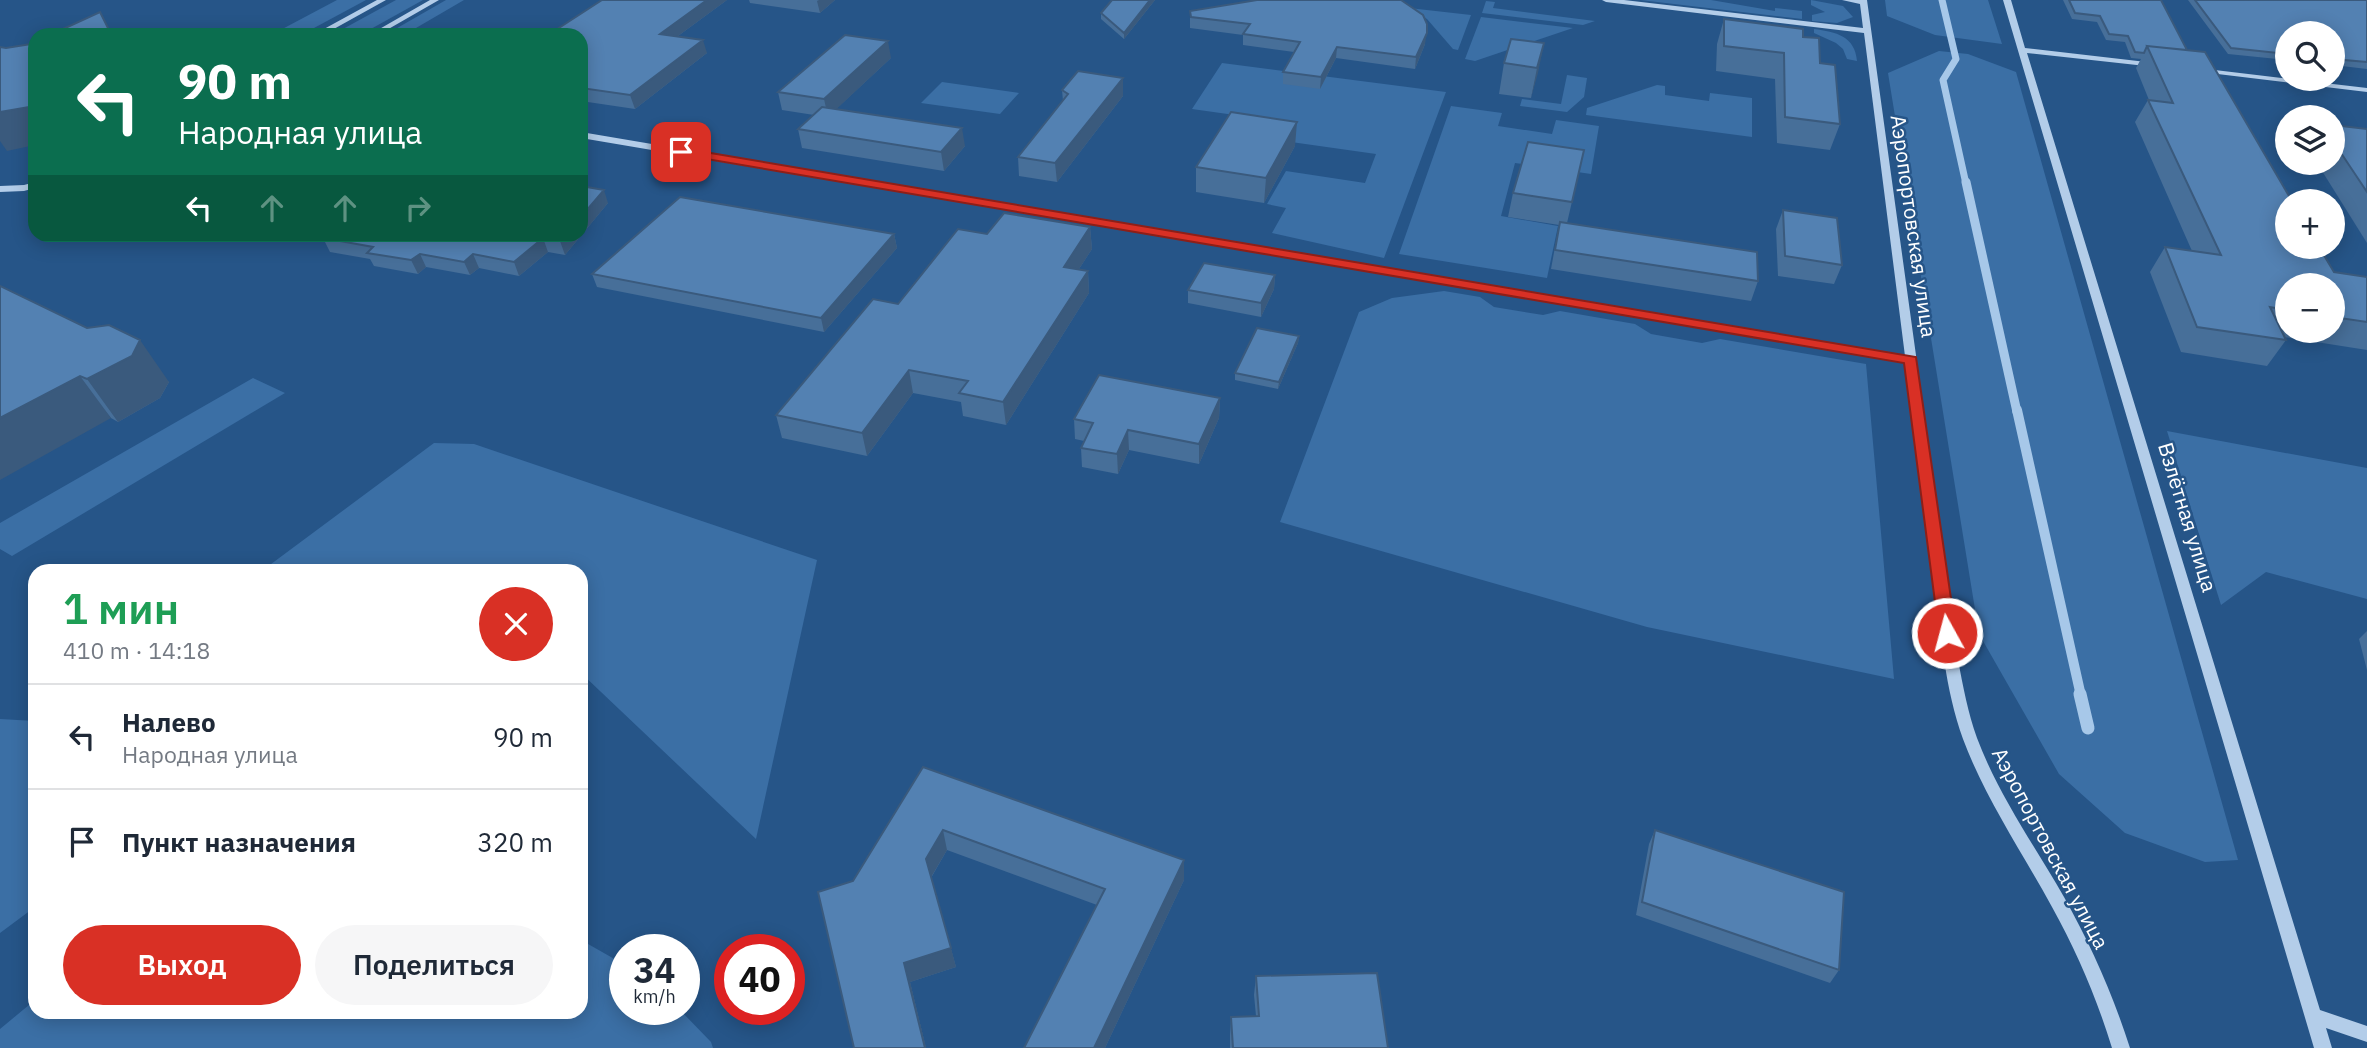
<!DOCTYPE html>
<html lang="ru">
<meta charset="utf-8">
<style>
body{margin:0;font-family:"IBM Plex Sans",sans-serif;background:#f6f6f7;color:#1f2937;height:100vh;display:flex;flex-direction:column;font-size:26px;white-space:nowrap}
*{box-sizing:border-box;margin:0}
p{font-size:23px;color:#747a83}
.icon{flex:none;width:38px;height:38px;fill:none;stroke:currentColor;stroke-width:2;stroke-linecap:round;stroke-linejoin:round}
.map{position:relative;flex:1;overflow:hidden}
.side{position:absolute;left:28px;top:564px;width:560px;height:455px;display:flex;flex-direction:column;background:#fff;border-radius:21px;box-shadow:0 4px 18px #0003}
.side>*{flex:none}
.top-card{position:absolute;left:28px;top:28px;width:560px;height:214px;border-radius:21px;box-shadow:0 4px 18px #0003;background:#0b6e4f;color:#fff;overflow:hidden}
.tools{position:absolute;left:2275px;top:21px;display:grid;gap:14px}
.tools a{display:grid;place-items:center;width:70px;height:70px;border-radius:50%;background:#fff;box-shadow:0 4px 18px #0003;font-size:35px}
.speed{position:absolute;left:609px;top:934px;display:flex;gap:14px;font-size:35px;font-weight:700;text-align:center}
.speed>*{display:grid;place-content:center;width:91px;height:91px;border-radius:50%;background:#fff;box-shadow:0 4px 18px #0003;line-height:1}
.speed small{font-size:18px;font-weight:400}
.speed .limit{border:10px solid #d22;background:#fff;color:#111}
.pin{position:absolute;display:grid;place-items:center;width:60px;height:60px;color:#fff;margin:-30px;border-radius:14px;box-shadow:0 4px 10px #0006}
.me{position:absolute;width:77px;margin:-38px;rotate:353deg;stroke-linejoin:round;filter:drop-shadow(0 0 5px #0008)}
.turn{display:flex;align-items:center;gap:24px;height:147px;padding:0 35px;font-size:32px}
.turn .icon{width:91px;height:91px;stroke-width:2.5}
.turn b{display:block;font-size:49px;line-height:60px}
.lanes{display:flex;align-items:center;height:66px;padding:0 35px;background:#0003;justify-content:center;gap:35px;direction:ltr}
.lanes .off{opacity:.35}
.round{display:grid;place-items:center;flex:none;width:74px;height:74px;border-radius:37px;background:#f6f6f7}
.headline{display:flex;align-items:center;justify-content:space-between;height:119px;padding:0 35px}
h1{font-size:42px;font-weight:600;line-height:52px;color:#1e9e55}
.action{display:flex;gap:14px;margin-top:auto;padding:14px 35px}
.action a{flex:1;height:80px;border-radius:42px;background:#d93025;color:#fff;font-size:28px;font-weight:600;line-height:80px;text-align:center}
.action a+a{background:#f6f6f7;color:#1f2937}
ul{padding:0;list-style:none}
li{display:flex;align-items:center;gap:21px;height:105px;padding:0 35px;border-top:2px solid #e0e1e3}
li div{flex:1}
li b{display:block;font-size:26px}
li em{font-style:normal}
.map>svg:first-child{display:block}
.green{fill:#3b6fa5}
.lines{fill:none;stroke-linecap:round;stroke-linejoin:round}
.stream-far3{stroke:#a7c8e9;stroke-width:7}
.stream-far2{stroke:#a7c8e9;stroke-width:9}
.stream-far1{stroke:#a7c8e9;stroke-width:10}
.stream{stroke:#a7c8e9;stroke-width:13}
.minor{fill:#b3cde9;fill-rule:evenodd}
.wall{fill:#476f99;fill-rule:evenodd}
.shaded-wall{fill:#3a5a7d}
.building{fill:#5381b2;stroke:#3a5a7d;stroke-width:2}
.route{fill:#d93025;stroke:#8d1f18;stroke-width:2}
.labels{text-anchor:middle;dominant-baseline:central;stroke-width:5;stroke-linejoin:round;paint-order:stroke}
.street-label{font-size:21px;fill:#fff;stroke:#265588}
</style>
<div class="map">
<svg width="2367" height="1048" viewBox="0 0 2367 1048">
<rect width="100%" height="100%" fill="#265588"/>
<path class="green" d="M337,0h29l-65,35h-30z
M396,0h27l-63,35h-28z
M446,0h18l-60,35h-19z
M1640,0h71l64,11v-3l27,3v8z
M1811,0l32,6 10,11 -16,6 -25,-2v-6l13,-3 -14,-7z
M1885,0h103l14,44 -67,-9 -48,-19z
M1486,1l9,1 -2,6 102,13 -12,4 -101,-12z
M1409,8l62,7 -13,35 -5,-1 -26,-30z
M1481,17l92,11 -98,33 -10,-2z
M1814,29c22,3 41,7 43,32l-10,-2 -4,-10 -7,-6 -22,-10z
M1939,51l29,3 48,18 222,788 -33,2 -80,-29 -66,-59 -80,-140 -91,-561z
M1222,63l224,29 -62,166 -112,-25 14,-25 -19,-4 19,-33 79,12 11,-29 -92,-13 8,-18 -100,-14z
M1567,75l20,3 -3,19 -17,15 -47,-6 2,-7 39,5z
M942,82l77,11 -19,21 -79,-11z
M1657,85l8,1v9l44,6 1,-8 42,5v39l-166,-22 1,-7z
M1451,106l51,7 -4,13 54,8 4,-14 43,6 -8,48 -76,-11 -14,53 57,10 -11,52 -148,-24z
M1444,291l36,6 14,10 49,8 17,-4 75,13 16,10 51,9 18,-4 146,25 28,315 -247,-52 -367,-105 79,-210 33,-14z
M253,378l32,15 -273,163 -12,-7v-26z
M2167,431l200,37v131l-101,-27 -45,33z
M434,443l40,1 343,116 -61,279 -175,-166v-103h-318z
M0,719l35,2v186l-35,26z
M581,940l44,25v45h55l31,32 2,6h-713v-19l35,-29v12h546z"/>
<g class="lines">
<path class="stream-far3" d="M1942,0l14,59 -13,21 23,104"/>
<path class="stream-far2" d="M1966,182l51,230"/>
<path class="stream-far1" d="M2017,410l64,286"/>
<path class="stream" d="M2080,694l8,34"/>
<path class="minor" d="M377,0h9l-63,35h-10z
M430,0h9l-61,35h-9z
M1602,0h22l239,28 -3,-24 -18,-4h25l91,660c5,26 10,53 19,78 21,56 57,107 87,159 27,48 49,98 66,151h-18c-15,-49 -35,-96 -60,-141 -30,-55 -67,-109 -89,-168 -18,-50 -22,-104 -29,-156 -9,-74 -19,-147 -28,-221l-1325,-224v-6l1324,224 -41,-323 -258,-31z
M2003,0h8l14,48 130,15 4,2 -4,2 -128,-14 293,957 47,16v16l-41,-14 6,20h-18z
M2198,68l169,20v4l-166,-20 -4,-2z
M35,182v6l-11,3 -24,1v-6l24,-1z"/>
</g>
<path class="wall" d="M727,0l-49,36 29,17 -72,56 -54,-8v-66z
M749,0h86l-15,13 -70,-10z
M1112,0h43l-31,39 -23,-20v-6z
M2063,0h98l26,50 147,222 33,5v73l-83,-13 2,3 -19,26 -86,-14 -31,-80 15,-25 27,4 -57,-129 13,-22h1l-13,-32 5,-9 -10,-1 -6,-16 -19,-2 -9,-18 -25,-3zM2287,285h46v46h-46z
M2188,0h179v69l-34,-4v-32h-46v27l-59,-6z
M1190,11l235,33 -10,25 -79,-11 -16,31 -37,-5v-12l11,-20 -51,-7v-10l-53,-7z
M1724,19l79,18 17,26 20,61 -10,26 -53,-7 -2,-64 -59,-8 1,-27z
M1544,43l-13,55 -32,-4 5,-31z
M891,58l-55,51 129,37 -21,25 -142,-23 -4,-19 16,-14 -32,-5 -4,-18z
M1123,78v18l-66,86 -38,-6 -1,-19 45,-56 -1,-11z
M2333,125l34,4v114l-50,-80h16z
M1295,146l-31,57 -68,-11v-25z
M1584,150l-17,73 191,58 -7,20 -200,-32 8,-44 -51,-8 5,-24z
M608,203l-43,52 -17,-3 -29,24 -40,-8 -9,7 -44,-8 -8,7 -44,-8 -4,-7 -40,-7 -7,-14z
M1783,210l59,55 -8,19 -56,-8 -2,-47z
M1090,227l2,22 -13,20 9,2 1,22 -83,132 -43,-9 -2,-14 -48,-9 -46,63 -85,-18 -6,-23 122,-111 89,-70z
M894,234l3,14 -73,84 -227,-45 -5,-13z
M1275,275l-1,14 -13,28 -73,-14v-13z
M0,286l169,96 -9,16 -42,24 -7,-4z
M1299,336l-1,7 -20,46 -43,-9v-7z
M1220,398l-1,20 -20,46 -70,-14 -11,24 -36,-7 -1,-19 3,-7 -9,-2 -1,-20z
M2367,631v39l-8,-31z
M923,767l261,93v20l-79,168h-81l73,-143 -150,-55 -16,28 25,89 -46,15 16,66h-72l-1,-167z
M1655,830l184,140 -9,13 -194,-68 13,-71z
M1256,976l132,72h-158v-13l1,-18 25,-1 -2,-21z"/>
<path class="shaded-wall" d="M707,0h20l-64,47 -3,-13z
M819,0h16l-15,13 -3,-12z
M1150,0h5l-31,39v-6z
M1427,33l-2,11 -10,25 1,-12z
M703,40l4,13 -72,56 -5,-14z
M888,41l3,17 -63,59 -4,-18z
M1544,43l-6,30 -7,25 6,-30z
M1337,47l-1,11 -16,31 1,-12z
M1123,78v18l-66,86 -2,-19z
M35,106v39l-28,6 -7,-10v-29z
M1297,122l-2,24 -31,57 2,-25z
M962,128l3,18 -21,25 -3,-19z
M604,190l4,13 -43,52 -5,-14 6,-7h15v-17z
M1090,227l2,22 -26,40 -2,-22z
M894,234l3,14 -73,84 -3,-14z
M543,238l5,14 -29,24 -5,-14z
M420,254l6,13 -8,7 -7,-14z
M473,254l6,14 -9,7 -6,-13z
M1088,271l1,22 -83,132 -3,-23z
M1275,275l-1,14 -13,28v-14z
M1299,336l-1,7 -20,46 1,-7z
M140,340l29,42 -9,16 -42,24 -31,-43z
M909,370l4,23 -46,63 -5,-23z
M80,376l31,42 -111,62v-62z
M1220,398l-1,20 -20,46v-20z
M1128,430l1,20 -11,24 -1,-20z
M943,830l4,20 -17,29 -4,-20z
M1184,860v20l-79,168h-11z
M951,948l5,19 -46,15 16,66h-1l-21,-85z"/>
<path class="building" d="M602,0h105l-47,34 43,6 -73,55 -49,-7v-53h-33z
M1112,0h38l-26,33 -23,-20z
M1257,0h144l22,15 4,9v9l-11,24 -79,-10 -16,30 -38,-5 17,-30 -57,-8 7,-10 -59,-7 -1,-6z
M2069,0h92l26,50 -40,-4 -3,7 -9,-1 -7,-16 -19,-2 -9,-18 -25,-3z
M2195,0h172v62l-34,-3v-26h-46v21l-56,-6z
M100,12l11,22 -3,1h-58z
M1724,19l79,10v8l16,1 1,25 15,2 5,59 -55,-7 -1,-64 -60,-7z
M845,35l43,6 -64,58 -46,-7z
M1511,39l33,4 -7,25 -33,-5z
M35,42v64l-35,6v-65l6,1 25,-4z
M2147,46l58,6 87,149h-5v46h32l15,25 33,5v45l-34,-5v-32h-46v25l-17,-3 16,33 -89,-13 -32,-80 56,8 -73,-155 25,3z
M1078,71l45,7 -68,85 -37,-6 50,-63 -6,-4z
M822,107l140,21 -21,24 -143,-23z
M1231,112l66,10 -31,56 -70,-11z
M2333,125l34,4v63l-34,-51z
M1528,142l56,8 -12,52 -59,-9z
M581,186l23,4 -23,27z
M680,197l214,37 -73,84 -229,-44z
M1783,210l54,8 5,47 -57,-9z
M1004,213l86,14 -26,40 24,4 -85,131 -44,-9 9,-12 -59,-11 -47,63 -86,-18 97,-116 25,5 60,-75 29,5z
M1560,222l197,30 1,29 -203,-31z
M328,234h238l-6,7 -17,-3 -29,24 -41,-8 -9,8 -44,-8 -9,6 -44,-7 6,-6 -50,-9z
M1204,263l71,12 -14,28 -73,-13z
M0,286l87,42 22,-3 31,15 -8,16 -45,23 -7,-3 -80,42z
M1257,328l42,8 -20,46 -44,-9z
M1099,375l121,23 -21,46 -71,-14 -11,24 -36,-6 12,-25 -19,-4z
M923,767l261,93 -90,188h-70l81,-159 -162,-59 -17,29 25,89 -47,15 21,85h-71l-36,-156 35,-11z
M1655,830l189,62 -5,78 -197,-68z
M1377,973l11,75h-155l-2,-31 28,-1 -3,-40z"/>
<path class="route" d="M681,148l1235,209 40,276 -3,5h-12l-2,-5 -35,-270 -1227,-209v-5z"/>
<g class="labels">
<g class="street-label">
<text transform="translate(1914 226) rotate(82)">Аэропортовская улица</text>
<text transform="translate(2188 517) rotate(73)">Взлётная улица</text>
<text transform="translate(2051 848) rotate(62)">Аэропортовская улица</text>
</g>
</g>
</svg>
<div class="tools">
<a><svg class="icon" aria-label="search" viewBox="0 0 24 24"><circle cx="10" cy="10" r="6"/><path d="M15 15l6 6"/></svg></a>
<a><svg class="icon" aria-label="layers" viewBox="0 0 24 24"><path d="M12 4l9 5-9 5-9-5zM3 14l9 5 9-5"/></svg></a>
<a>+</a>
<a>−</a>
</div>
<div class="speed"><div>34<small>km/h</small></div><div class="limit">40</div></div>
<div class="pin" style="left:681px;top:152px;background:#d93025"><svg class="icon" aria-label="arrive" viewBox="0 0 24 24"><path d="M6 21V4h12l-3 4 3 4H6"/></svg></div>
<svg class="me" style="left:1947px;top:633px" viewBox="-20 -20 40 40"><circle r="17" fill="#d93025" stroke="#fff" stroke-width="3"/><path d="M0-11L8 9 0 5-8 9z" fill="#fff"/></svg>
<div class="top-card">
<div class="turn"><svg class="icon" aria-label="left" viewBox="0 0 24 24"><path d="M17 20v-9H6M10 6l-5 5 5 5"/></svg><div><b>90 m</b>Народная улица</div></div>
<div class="lanes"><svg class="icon" aria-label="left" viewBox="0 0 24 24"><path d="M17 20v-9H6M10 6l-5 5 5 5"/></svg><svg class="icon off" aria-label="ahead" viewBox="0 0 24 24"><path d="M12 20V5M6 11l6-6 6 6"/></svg><svg class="icon off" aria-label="ahead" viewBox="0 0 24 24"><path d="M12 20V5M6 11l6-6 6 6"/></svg><svg class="icon off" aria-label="right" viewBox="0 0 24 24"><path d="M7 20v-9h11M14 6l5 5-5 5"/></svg></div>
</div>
<section class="side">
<div class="headline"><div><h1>1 мин</h1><p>410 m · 14:18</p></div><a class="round" style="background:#d93025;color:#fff"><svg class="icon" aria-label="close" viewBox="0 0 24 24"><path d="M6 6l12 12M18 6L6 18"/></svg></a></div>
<ul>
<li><svg class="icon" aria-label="left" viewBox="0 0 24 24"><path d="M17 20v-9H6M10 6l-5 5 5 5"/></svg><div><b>Налево</b><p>Народная улица</p></div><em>90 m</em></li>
<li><svg class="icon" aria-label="arrive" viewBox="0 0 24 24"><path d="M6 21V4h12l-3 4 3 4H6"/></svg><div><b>Пункт назначения</b></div><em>320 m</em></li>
</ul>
<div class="action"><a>Выход</a><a>Поделиться</a></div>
</section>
</div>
